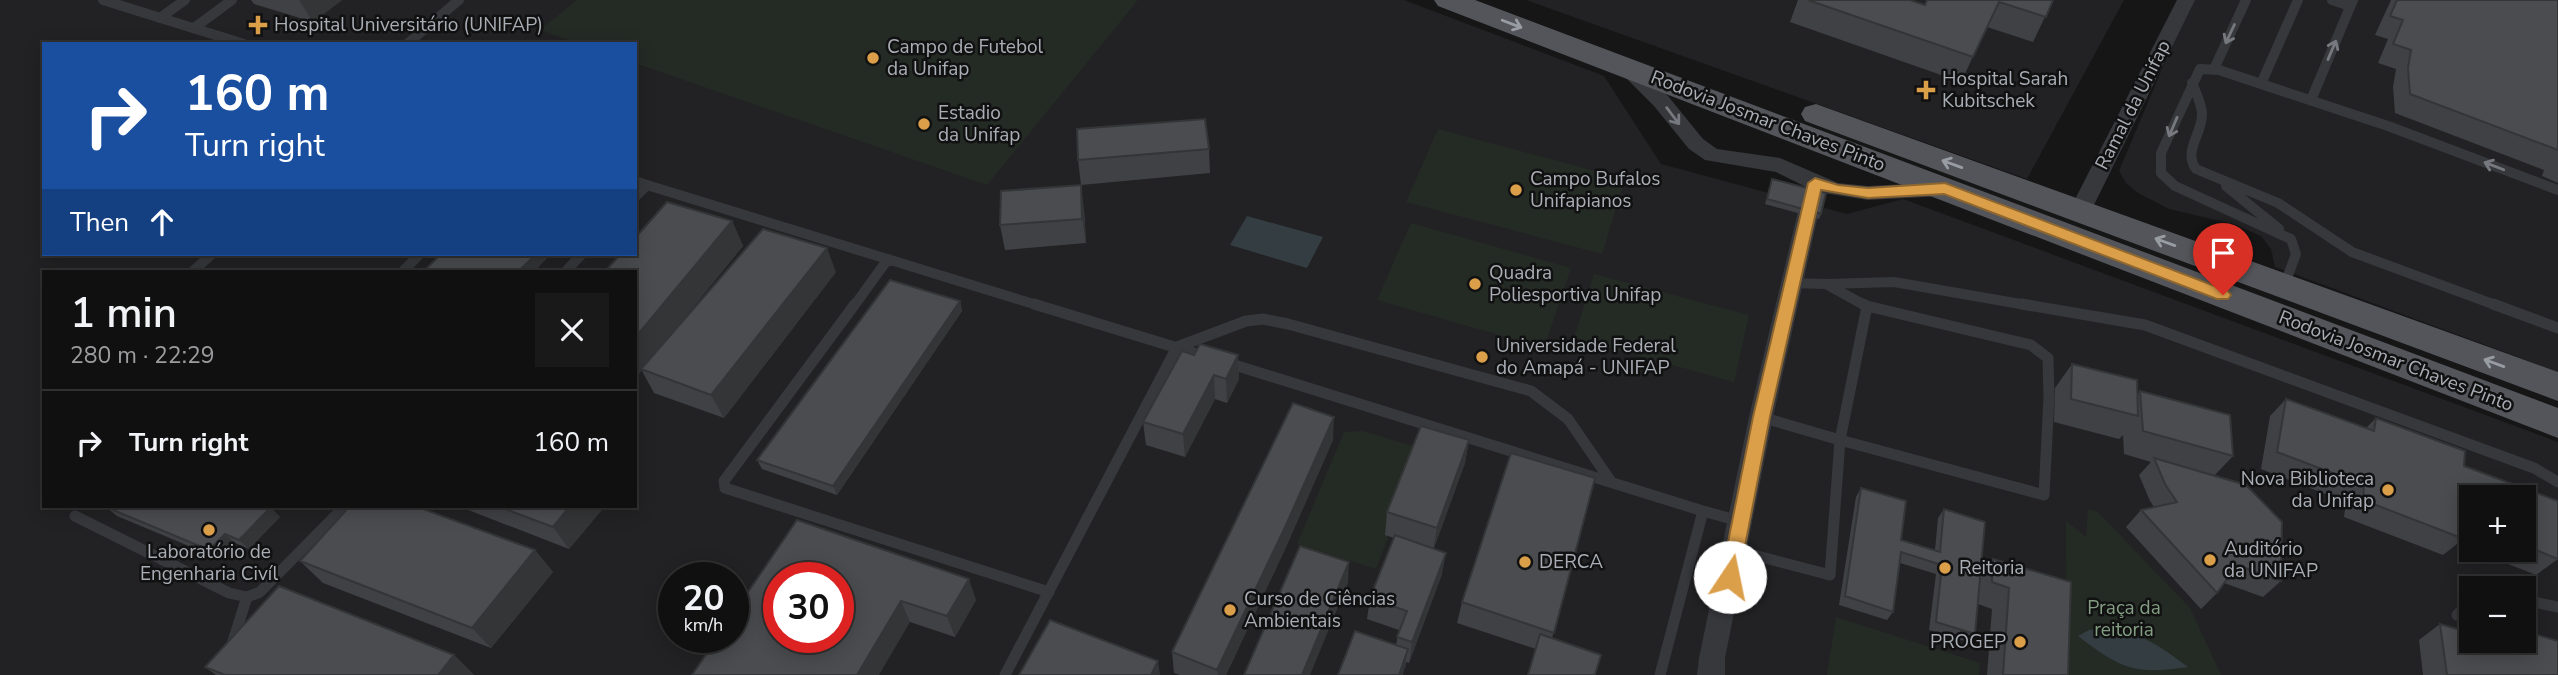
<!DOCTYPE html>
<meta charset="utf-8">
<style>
body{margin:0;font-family:"Nunito Sans",sans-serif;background:#19191a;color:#f1f3f6;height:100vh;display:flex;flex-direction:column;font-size:26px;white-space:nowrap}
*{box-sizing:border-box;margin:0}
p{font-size:23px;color:#9c9d9f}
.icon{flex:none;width:38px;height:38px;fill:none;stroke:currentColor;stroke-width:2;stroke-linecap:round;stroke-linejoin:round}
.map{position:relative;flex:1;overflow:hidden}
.drawer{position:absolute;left:42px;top:270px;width:595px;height:238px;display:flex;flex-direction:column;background:#101011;border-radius:0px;box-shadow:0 4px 18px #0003,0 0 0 2px #303031}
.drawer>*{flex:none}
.banner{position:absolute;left:42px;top:42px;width:595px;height:214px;border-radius:0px;box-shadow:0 4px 18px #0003,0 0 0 2px #303031;background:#1a4fa0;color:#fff;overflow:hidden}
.tools{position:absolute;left:2459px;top:485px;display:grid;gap:14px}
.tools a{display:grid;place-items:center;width:77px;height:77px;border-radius:0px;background:#101011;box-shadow:0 4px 18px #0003,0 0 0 2px #303031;font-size:35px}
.speed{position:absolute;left:658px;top:562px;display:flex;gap:14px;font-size:35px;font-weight:700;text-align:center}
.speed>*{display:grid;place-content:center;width:91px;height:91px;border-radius:50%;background:#101011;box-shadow:0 4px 18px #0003,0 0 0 2px #303031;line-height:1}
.speed small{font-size:18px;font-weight:400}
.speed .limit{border:10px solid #d22;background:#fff;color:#111}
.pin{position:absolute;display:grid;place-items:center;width:60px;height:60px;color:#fff;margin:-72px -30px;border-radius:50% 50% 50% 0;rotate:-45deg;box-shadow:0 0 7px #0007}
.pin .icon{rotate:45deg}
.me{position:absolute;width:77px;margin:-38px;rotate:11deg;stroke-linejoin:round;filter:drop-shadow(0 0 5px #0008)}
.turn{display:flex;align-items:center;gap:24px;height:147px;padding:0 28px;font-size:32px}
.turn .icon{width:91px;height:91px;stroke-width:2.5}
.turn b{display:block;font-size:49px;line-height:60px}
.then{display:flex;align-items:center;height:66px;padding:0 28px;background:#0003;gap:14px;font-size:26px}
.round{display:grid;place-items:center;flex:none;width:74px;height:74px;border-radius:0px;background:#19191a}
.summary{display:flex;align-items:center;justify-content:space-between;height:119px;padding:0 28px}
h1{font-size:42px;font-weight:600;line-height:52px}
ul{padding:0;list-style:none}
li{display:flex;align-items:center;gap:21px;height:105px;padding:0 28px;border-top:2px solid #303031}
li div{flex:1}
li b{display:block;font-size:26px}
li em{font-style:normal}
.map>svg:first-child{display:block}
.built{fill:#222224;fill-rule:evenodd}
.green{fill:#242b25}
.water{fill:#343d42}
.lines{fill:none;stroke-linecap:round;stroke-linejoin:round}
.service-far1{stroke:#37383c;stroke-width:10}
.service{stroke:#37383c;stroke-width:11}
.minor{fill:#37383c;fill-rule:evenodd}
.primary{fill:#53555a;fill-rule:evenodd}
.wall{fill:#404144;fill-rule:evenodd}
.shaded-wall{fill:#343537}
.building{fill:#4a4c4f;stroke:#343537;stroke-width:2;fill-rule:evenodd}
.oneway{stroke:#989ca3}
.oneway2{stroke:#76797f}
.route{fill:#db9f4a;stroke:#8e6730;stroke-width:2}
.poi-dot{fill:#db9f4a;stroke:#111112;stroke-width:2.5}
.labels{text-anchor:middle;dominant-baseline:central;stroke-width:5;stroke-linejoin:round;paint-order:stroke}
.poi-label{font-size:19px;fill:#a9aeb5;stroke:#111112;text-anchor:start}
.street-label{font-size:19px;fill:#a9aeb5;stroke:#111112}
.park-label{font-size:19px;fill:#839e83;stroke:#111112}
</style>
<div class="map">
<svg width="2558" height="675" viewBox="0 0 2558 675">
<rect width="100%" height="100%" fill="#161617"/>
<path class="built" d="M0,0h1404l200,76 57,88 186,50 56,-15 655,243v233h-2558zM44,44h591v210h-591zM44,271h591v235h-591zM2471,497h53v53h-53zM674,578h59v59h-59zM779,578h59v59h-59zM2471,588h53v52h-53z
M1526,0h598l-97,179z
M2191,0h367v372l-283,-105 -4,-18 -10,-13 -28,-12 -64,-15 -31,-16 -12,-10 -7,-12z"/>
<path class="green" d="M577,0h561l-151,185 -352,-122v-19h-55l-40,-14z
M1438,129l187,50 -23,75 -196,-52z
M1411,223l160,45 -27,80 -167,-48z
M1594,274l155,41 -15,67 -160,-44z
M1363,431l59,18 -46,120 -79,-25 47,-112z
M2088,509l10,3 92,96 31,67h-154l-1,-154 20,16z
M1836,617l144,46 -1,12h-152z"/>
<path class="water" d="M1247,216l76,21 -16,31 -77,-23z
M2109,627c35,8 51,19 79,40 -54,8 -67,2 -110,-31l11,-6z"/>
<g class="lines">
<path class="service-far1" d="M103,0l141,44
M2332,0l18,6
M160,18l25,-18
M194,28l38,-28
M407,44l52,-44
M2214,69l32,-69
M2192,83c4,10 10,21 10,32 0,19 -19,36 -6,54l82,34 74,49 146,54
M2261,84l37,-84
M2311,100l42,-100
M635,181l12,4 -12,12
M647,185l393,121
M2226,186l53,43
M193,271l19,-17
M403,271l17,-17
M566,271l16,-17
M1791,283l35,1 40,22
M1826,284l68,-2 138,24
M2284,286l12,-32 -5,-15 -116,-53 -14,-13v-20l39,-84 19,1 169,56 170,64
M854,306l34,-47"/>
<path class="service" d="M855,304l-131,177 1,7 324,104
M1034,304l173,53
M1863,304l4,2
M2022,304l123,21 389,143 24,14
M2493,304l65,24
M1867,306l164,39 17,13 1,39 -5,98 -204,-55z
M1225,362l478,149
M75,516l154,77 18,4 13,-5 85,-86
M1735,550l95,25 10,-135 -79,-23
M2524,600l34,7
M2457,615l14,-14
M233,641l14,-44
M1005,675l172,-328 69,-26 17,-2 25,5 243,67 37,28 42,61
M1660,675l43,-164 36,10"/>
<path class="minor" d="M2177,0h18l-104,211 -4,5 -7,3 -7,-3 -4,-5z
M1626,61l7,2 35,33 35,43 14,10 63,9 58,25 30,3 77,-4 7,2 3,5 -3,5 -7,2 -77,4 -45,-7 -50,224 -48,241v17h-28l2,-17 50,-241 55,-231 -28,-14 -71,-12 -16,-11 -35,-43 -35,-35 -3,-4 3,-4z"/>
<path class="primary" d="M1434,0h41l1083,408v30l-1120,-432z
M1816,104l742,268v29l-753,-280 -4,-7 4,-7z"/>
</g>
<path class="wall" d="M251,0h91l-29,22 -59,-18z
M1798,0h112l15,5 128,-5 -20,42 -46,-15 -26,55 -171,-60z
M2391,0h167v183l-16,-7 2,-6 -149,-57 -2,-26 3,-18 -18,-6 10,-24 -13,-4z
M1209,149l1,24 -129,12 -3,-25z
M1772,179l49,35 -2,5 -54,-15z
M1084,209l2,34 -81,7 -5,-25z
M732,221l11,25 -75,92 168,-66 -112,146 -70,-25 -12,-22z
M960,301l2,10 -125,184 -75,-26 -5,-9z
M1194,355h44l1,24 -12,24 -12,-4 -30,58 -39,-12 -3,-23z
M2072,364l65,32 3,-5 93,65 -19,20 67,105 -18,16 -39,-14 -7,10 -16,16 -75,-82 15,-17 13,-3 -4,-6 -11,-26 12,-13 -27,-8 -1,-19 -4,4 -65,-17 1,-34z
M2286,399l80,29 10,-10 89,33 -1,15 94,35v58l-22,16 -79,-31 -14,11 -99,-38 2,-15 -85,-33 9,-53zM2471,497h53v53h-53z
M1333,440l-47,107 -60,128h-46l-6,-2 -2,-21z
M1469,440l-4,23 -31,85 8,26 -33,89 -3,-1 -1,7 -9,-24 3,-15 -32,-11 3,-21 24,-60 -9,-3 2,-23z
M1595,478l-43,160 -16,11 -79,-26 5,-21z
M1861,488l40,52 34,10 3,-32 6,-9 36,67 13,-17 75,116h-81l5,-66 -14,-5 -3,30 -7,8 -39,-12 7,-56 -36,-11 -7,49 -6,8 -48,-15 17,-108z
M107,506h168l-3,3 8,8 -31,32 -14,-6 -15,16 -103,-43 -11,-9z
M458,506h147l-36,43z
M797,520l179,80 -21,37 -45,-15z
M535,550l18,22 -62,76 -168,-65 -23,-22z
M2440,624l59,18 1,-2h24l34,35h-135l-4,-35z
M454,655l20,20h-258l-11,-8z"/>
<path class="shaded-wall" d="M299,0h43l-29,22z
M1081,185l3,24 2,34 -4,-24z
M732,221l11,25 -108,133v-41z
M827,248l9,24 -112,146 -13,-23z
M536,254h15l-16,17h-16z
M960,301l2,10 -125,184 -4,-9z
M1238,355l1,24 -12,24 -1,-24z
M1214,375l1,24 -30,58 -2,-23z
M1334,417l-1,23 -47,107 -60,128h-8l-1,-5z
M1469,440l-4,23 -32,87 4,-22z
M261,506h14l-3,3 8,8 -31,32 -10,-9z
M570,506h35l-36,43 -16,-22z
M225,534l10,9 -15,16 -11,-9z
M535,550l18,22 -62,76 -19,-20z
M1446,553l-4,21 -33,89 3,-21z
M1349,562l-1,21 -38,92h-8z
M969,579l7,21 -21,37 -8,-21z
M901,601l9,21 -31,53h-22z
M1408,649l-5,26h-4z
M454,655l20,20h-36z
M1158,661l2,14h-9z"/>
<path class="building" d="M1808,0h102l15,5 2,-5h126l-7,17 -47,-15 -26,55z
M2397,0h161v150l-148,-56 -2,-26 3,-18 -18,-6 10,-24 -13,-4z
M1205,119l4,30 -131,11 -1,-31z
M1772,179l54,14 -5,21 -54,-15z
M1081,185l1,34 -82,6 1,-34z
M667,202l65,19 -97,117v-67h-30l16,-17h14v-16z
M763,229l64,19 -116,147 -70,-26z
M441,254h95l-17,17h-95z
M890,280l70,21 -127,185 -76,-26z
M1200,344l38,11 -12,24 -12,-4 -31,59 -40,-12 39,-71 12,4z
M2072,364l65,16 1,36 -67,-17z
M2140,391l90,24 3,41 -90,-25z
M2286,399l88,32 2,-13 89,33 -1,15 94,35v58l-34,-14v-48h-53v28l-6,-2 -1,16 -101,-39 1,-15 -87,-33z
M1293,403l41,14 -48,108 -69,145 -45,-18z
M1421,426l48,14 -32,88 -50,-16z
M1511,453l84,25 -41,155 -92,-31z
M2154,458l92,27 36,37 -1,59 -44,-16 -20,28 -76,-83 36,-8 -12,-18z
M1861,488l45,13 -5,39 39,12 4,-43 41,13 -10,112 -39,-12 6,-57 -41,-13 -8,60 -48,-16z
M107,506h158l5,2 -31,32 -14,-6 -16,16 -103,-43z
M350,506h65l120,44 -63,78 -172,-67z
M497,506h73l-17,21z
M797,520l172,59 -22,37 -46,-15 -44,74h-165l26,-38h15v-23zM779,578h59v59h-59z
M1395,535l51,18 -34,89 -15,-5 10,-26 -37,-13z
M1300,546l49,16 -47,113h-58z
M1993,559l78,23 -3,93h-65l6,-87 -17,-6z
M279,586l175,69 -16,20h-213l-20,-8z
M1050,620l108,41 -7,14h-132z
M2440,624l31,9v7h24l25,8 -1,-8h5v-9l34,10v34h-111z
M1355,631l53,18 -9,26h-61z
M1540,634l61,21 -6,20h-67z"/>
<defs><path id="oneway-shaft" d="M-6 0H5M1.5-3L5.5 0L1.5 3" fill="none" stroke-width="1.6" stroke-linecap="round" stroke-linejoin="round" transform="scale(1.75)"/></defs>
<g class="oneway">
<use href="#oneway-shaft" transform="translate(1512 24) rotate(21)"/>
<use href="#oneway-shaft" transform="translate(1952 164) rotate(-160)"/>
<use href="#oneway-shaft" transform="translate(2165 242) rotate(-160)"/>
<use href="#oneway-shaft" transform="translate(2494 363) rotate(-160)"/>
</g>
<g class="oneway2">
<use href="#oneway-shaft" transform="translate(2230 34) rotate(115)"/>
<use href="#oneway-shaft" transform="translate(2332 50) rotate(-67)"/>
<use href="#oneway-shaft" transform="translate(1673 116) rotate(53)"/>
<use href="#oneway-shaft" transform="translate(2173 127) rotate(113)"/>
<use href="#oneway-shaft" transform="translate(2494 166) rotate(-159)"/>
</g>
<path class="route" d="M1815,178l23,7 30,3 77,-5 283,108 3,4 -3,4h-11l-273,-105 -76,4 -47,-8 -51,227 -31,160 -3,5 -6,3 -6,-3 -3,-5 32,-160 55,-234z"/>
<g class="poi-dot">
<path d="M254.5 14.5h7v7h7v7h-7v7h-7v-7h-7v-7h7z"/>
<circle cx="873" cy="58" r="7"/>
<path d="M1922.5 79.5h7v7h7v7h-7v7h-7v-7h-7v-7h7z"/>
<circle cx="924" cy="124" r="7"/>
<circle cx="1516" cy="190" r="7"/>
<circle cx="1475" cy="284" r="7"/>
<circle cx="1482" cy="357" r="7"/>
<circle cx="2388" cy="490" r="7"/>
<circle cx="209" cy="530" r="7"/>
<circle cx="2210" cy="560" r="7"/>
<circle cx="1525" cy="562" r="7"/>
<circle cx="1945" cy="568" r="7"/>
<circle cx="1230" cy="610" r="7"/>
<circle cx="2020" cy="642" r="7"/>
</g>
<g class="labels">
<g class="poi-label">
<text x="274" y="25">Hospital Universitário (UNIFAP)</text>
<text x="887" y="47">Campo de Futebol<tspan x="887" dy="22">da Unifap</tspan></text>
<text x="1942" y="79">Hospital Sarah<tspan x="1942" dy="22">Kubitschek</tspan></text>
<text x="938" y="113">Estadio<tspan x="938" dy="22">da Unifap</tspan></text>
<text x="1530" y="179">Campo Bufalos<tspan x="1530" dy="22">Unifapianos</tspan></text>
<text x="1489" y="273">Quadra<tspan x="1489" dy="22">Poliesportiva Unifap</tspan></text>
<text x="1496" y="346">Universidade Federal<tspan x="1496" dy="22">do Amapá - UNIFAP</tspan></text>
<text x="2374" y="479" text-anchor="end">Nova Biblioteca<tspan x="2374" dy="22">da Unifap</tspan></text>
<text x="2224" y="549">Auditório<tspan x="2224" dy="22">da UNIFAP</tspan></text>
<text x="209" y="552" text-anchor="middle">Laboratório de<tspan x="209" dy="22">Engenharia Civíl</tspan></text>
<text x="1539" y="562">DERCA</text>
<text x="1959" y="568">Reitoria</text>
<text x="1244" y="599">Curso de Ciências<tspan x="1244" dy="22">Ambientais</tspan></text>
<text x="2006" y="642" text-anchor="end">PROGEP</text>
</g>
<g class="street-label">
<text transform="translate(2133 105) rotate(-63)">Ramal da Unifap</text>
<text transform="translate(1768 121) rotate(21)">Rodovia Josmar Chaves Pinto</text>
<text transform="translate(2396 361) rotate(21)">Rodovia Josmar Chaves Pinto</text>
</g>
<g class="park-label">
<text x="2124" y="608">Praça da<tspan x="2124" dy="22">reitoria</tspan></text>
</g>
</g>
</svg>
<div class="tools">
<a>+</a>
<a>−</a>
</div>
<div class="speed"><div>20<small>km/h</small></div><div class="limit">30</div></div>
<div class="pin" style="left:2223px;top:295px;background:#d93025"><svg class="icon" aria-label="arrive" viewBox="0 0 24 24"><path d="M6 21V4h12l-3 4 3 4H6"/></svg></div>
<svg class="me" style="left:1730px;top:577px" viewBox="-20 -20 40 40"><circle r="19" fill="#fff"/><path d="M0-13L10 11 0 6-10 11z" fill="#db9f4a"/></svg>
<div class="banner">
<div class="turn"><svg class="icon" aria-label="right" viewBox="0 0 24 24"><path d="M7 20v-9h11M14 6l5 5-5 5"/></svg><div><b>160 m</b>Turn right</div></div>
<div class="then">Then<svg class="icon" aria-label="ahead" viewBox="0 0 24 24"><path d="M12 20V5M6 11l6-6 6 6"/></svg></div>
</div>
<section class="drawer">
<div class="summary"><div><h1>1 min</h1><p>280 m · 22:29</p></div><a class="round"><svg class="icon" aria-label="close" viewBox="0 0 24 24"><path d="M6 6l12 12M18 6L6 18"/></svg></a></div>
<ul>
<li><svg class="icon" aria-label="right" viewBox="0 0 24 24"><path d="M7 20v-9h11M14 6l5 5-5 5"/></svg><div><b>Turn right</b></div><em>160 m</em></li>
</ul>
</section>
</div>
